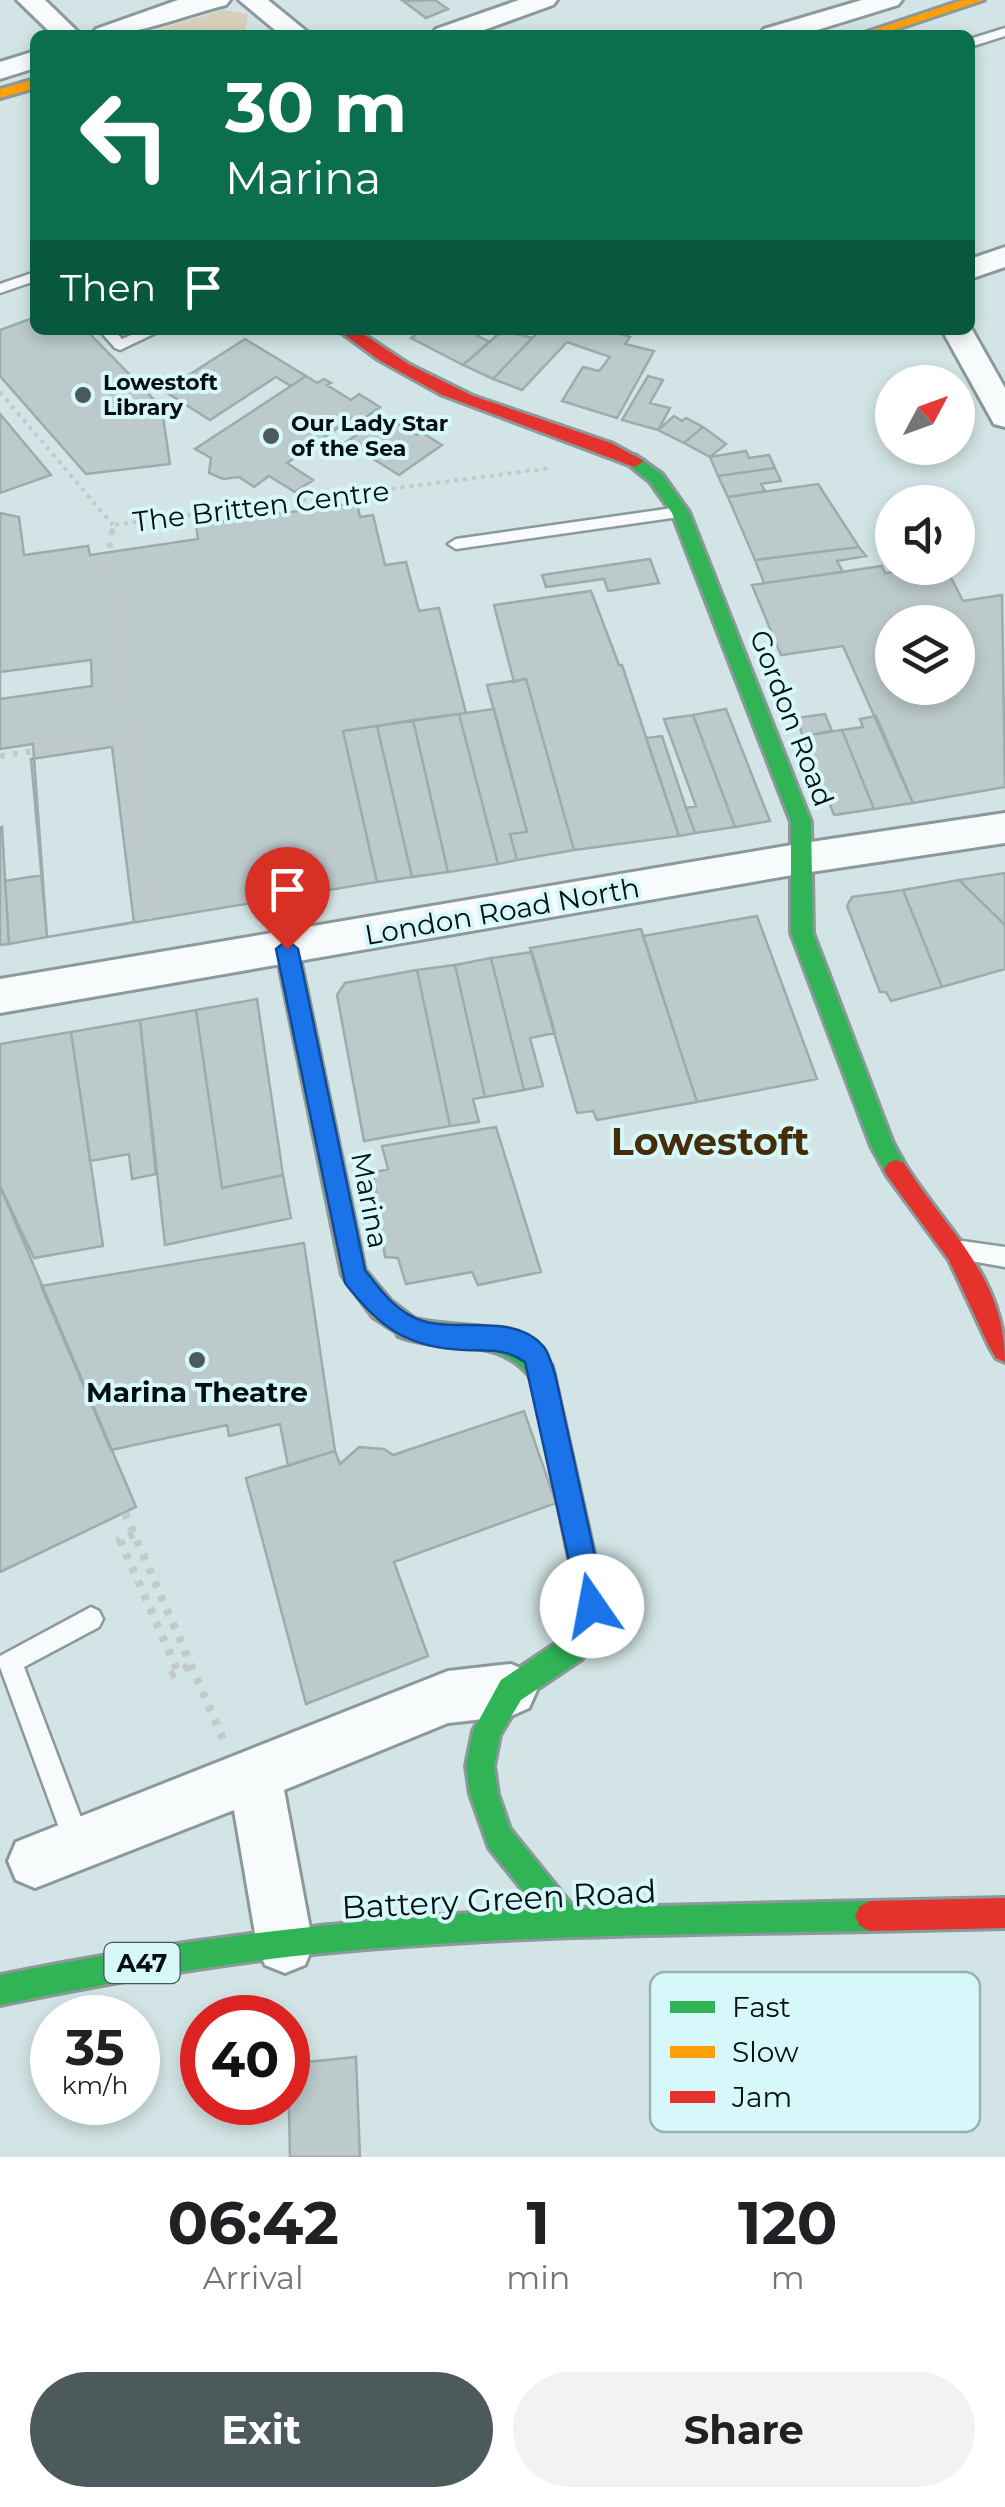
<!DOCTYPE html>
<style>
body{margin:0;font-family:Montserrat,sans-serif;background:#f2f2f2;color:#202124;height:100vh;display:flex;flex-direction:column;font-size:38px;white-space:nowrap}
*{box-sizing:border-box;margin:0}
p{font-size:32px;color:#757577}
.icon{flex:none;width:55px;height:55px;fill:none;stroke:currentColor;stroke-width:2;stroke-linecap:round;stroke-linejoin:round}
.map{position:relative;height:2157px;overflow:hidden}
.drawer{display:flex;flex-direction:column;background:#fff;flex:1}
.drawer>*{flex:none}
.guide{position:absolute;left:30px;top:30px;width:945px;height:305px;border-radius:15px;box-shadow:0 5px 15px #0003;background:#0b6e4f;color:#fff;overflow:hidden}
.needle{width:65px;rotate:49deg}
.controls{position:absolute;left:875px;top:365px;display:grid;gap:20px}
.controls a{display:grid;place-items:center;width:100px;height:100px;border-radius:50%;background:#fff;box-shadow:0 5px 15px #0003;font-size:50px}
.speed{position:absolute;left:30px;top:1995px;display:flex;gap:20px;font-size:50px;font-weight:700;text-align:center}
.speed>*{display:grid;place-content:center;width:130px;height:130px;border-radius:50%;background:#fff;box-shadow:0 5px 15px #0003;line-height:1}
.speed small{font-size:25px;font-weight:400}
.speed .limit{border:15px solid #d22;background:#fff;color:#111}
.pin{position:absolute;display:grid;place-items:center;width:85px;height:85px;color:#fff;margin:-102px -42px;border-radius:50% 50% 50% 0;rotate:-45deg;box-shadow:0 0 10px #0007}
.pin .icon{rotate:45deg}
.me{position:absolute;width:110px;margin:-55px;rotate:348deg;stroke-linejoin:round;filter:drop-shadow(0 0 8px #0008)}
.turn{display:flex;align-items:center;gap:35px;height:210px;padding:0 30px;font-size:45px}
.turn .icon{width:130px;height:130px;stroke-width:2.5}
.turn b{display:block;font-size:70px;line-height:85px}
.then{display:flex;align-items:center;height:95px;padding:0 30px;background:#0003;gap:20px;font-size:38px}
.eta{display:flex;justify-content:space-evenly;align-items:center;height:170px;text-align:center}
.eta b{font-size:60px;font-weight:700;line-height:70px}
.cta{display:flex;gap:20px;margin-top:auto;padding:20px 30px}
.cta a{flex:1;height:115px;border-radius:60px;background:#4d5a5b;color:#fff;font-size:40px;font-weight:700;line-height:115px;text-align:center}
.cta a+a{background:#f2f2f2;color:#202124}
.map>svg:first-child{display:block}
.green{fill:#d7cfbb}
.building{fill:#bccacb;stroke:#9dabac;stroke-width:2.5;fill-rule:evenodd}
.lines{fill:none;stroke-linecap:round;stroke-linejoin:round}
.lane-casing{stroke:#8c999a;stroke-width:5}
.street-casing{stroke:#8c999a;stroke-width:6}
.fast-casing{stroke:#8c999a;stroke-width:6}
.slow-casing{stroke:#8c999a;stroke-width:6}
.jam-casing{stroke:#8c999a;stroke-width:6}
.path-far2{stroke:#c4c9c9;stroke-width:4;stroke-dasharray:4 5;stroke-linecap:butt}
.path-far1{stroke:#c4c9c9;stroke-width:6;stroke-dasharray:5 8;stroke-linecap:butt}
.path{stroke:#c4c9c9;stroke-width:8;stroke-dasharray:6 9;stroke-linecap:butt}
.lane{fill:#f8fbfb;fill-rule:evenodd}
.street{fill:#f8fbfb;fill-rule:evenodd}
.fast{fill:#30b455;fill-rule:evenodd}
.slow{fill:#ff9f0a;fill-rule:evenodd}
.jam{fill:#e5322d;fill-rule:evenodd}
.route{fill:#1a73e8;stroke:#114b97;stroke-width:2.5}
.poi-dot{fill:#4d5a5b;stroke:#d7f8fa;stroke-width:4}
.labels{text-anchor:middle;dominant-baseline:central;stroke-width:8;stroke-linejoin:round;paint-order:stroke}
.far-poi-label{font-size:22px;font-weight:bold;fill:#050f10;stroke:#d7f8fa;text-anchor:start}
.shield{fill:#d7f8fa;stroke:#445556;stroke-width:2.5}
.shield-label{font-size:25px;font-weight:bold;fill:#050f10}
.street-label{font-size:28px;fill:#050f10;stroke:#d7f8fa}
.poi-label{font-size:28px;font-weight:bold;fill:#050f10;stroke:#d7f8fa}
.near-street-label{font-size:32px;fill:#050f10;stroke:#d7f8fa}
.district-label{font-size:38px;font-weight:bold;fill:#452d09;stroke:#d7f8fa}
.key{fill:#d7f8fa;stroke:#98b2b4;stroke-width:2.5}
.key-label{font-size:28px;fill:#050f10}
</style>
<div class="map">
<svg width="1005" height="2157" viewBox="0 0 1005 2157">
<rect width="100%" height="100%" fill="#d2e4e5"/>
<path class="green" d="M223,10l25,4 -3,21h-106z"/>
<path class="building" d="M435,0l13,9 -22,9 -23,-17z
M35,317v13h51l82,84 -5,3 7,47 -84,10 -86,-98v-46z
M422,330h63l-7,6 12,6 -27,23 -52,-27z
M503,330l29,8 -39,41 -30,-14z
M540,330h70l20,7 -5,7 29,7 -37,67 -55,-17 21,-34 16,4 11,-14 -43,-15 -45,48 -29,-11z
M245,339l61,37 -15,10 -15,-9 -66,43 -46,-29z
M306,376l11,7 7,-4 7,4 -4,2 24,15 8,-6 21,13 -21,15 -7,-4 -65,45 26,17 -18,12 -26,-16 -15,11 -15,-10 -16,2 -14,-6 2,-15 -16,-9z
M648,376l15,4 -13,23 20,5 -12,22 -36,-10z
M0,414l51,61 -51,18z
M385,416l32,19 4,-3 21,13 -43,30 -53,-33z
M674,416l8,5 4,-3 17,9 -19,16 -26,-13z
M703,427l23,17 -16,13 -26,-14z
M746,451l3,7 20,-3 6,13 -57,8 -8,-19z
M775,468l6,13 -20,3 4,7 -37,6 -10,-21z
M818,484l41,63 -104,13 -27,-63z
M357,503l3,14 13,-2 12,50 21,-3 13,49 20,-3 27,105 -123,18 34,151 -330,55 -14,-193 -33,5v-236l19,4 5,38 64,-9 2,9 108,-16 -2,-14z
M859,547l7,9 -29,5 6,11 -79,11 -9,-23z
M650,559l9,24 -51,8 -4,-12 -58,8 -4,-12z
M882,566l3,7 61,-5 17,33 39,-6 3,192 -92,16 -70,-157 -62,9 -29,-70zM892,622h66v66h-66z
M591,591l28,74h3l57,171 -105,14 -48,-171 -12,3 -20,-77z
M91,660l1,26 -92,13v-27z
M526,679l48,171 -57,10 -7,-26 17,-2 -40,-147z
M494,709l33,123 -17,2 7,26 -19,4 -39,-150z
M726,709l44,112 -35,6 -42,-112z
M459,714l39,150 -50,8 -35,-152z
M825,714l7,17 -29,5 -7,-18z
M693,715l42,112 -40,6 -9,-25 10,-2 -32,-87z
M876,716l37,87 -39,6 -32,-79 21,-3 -3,-8z
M413,720l35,152 -36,5 -35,-151z
M377,726l35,151 -35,5 -34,-151z
M842,730l32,79 -40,6 -31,-79z
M662,736l24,72 9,25 -16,3 -33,-98z
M112,747l22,175 -87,15 -16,-178z
M2,827l7,117 -9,1v-117z
M1005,873v52l-46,-45z
M42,875l5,62 -38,7 -4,-63z
M959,880l46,45v44l-63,18 -39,-97z
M903,890l39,97 -51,14 -5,-9h-6l-33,-86 5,-9z
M757,916l60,163 -120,23 -54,-166z
M641,929l56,173 -100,18 -4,-9 -16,2 -47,-165z
M532,952l23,81 -25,5 13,48 -19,4 -33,-132z
M491,958l33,132 -39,7 -30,-132z
M455,965l30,132 -12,2 6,23 -29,4 -33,-156z
M417,970l33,156 -86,15 -27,-146 8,-12z
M257,999l26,176 -61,13 -26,-178z
M196,1010l26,178 61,-13 8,43 -126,27 -25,-225z
M140,1020l16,154 -24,5 -3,-25 -39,7 -19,-129z
M71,1032l32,214 -69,12 -34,-72v-142z
M496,1127l45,145 -63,13 -6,-13 -66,12 -8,-26 -13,-1 -12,-84 15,-4 -6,-23z
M0,1186l136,321 -136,65z
M304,1243l31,208 -47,15 -8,-42 -51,12 -2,-11 -116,25 -70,-164z
M524,1411l32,92 -162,59 34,94 -122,48 -60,-226 89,-27 5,13 19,-17 25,2 9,6z
M356,2057l4,100h-70l-2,-93z"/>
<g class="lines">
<g class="lane-casing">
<path id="lane" d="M1005,28v8l-35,11v-8z
M35,272v9l-35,12v-9z
M99,330h15l8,9 20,-9h20l-42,20 -5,-2z
M680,507l8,5 -2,4 -230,33 -8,-5 8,-5z
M962,1241l43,6v20l-51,-9 -3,-7 3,-7z
M91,1607l8,4 4,8 -4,8 -75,40 67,177 -4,9 -9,4 -9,-4 -4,-9 -65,-177v-11z"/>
</g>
<g class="street-casing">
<path id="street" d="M17,0h28l36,35h-28z
M178,0h52l-4,5c-47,12 -86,30 -134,30l4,-6z
M239,0h29l43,35h-30z
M519,0h38l-4,5 -83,30h-38l4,-6z
M862,0h40l-4,5 -97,30h-41l4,-6z
M35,51v17l-35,11v-17z
M1005,247v20l-35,12v-20z
M970,326l35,62v39l-11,-3 -52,-94h28z
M1005,813v30l-201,30 -804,140v-34l804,-136z
M511,1664l18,8 8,18 -8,18 -18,8 -63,7 -164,67 29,155 -8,20 -20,8 -20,-8 -8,-20 -23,-135 -199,78 -19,-8 -8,-19 8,-19 432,-171z"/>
</g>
<g class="fast-casing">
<path id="fast" d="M635,455l27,19 27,38 122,310 2,111 80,210 15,27 -4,7 -8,3 -8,-3 -17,-31 -80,-213v-111l-119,-309 -22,-31 -21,-17v-8z
M407,1317c56,16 105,-5 145,49l54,241 -24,52 -61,41 -21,35 -6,31 4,28 12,35 64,79 296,-7 10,5 5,10 -5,10 -10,5c-182,3 -366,4 -547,22 -109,11 -216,30 -323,52v-30c178,-36 356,-57 538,-66l-49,-61 -19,-54 -4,-28 7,-35 28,-51 61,-41 17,-33 -47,-227c-34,-46 -85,-24 -134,-43l-3,-8 3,-8z"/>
</g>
<g class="slow-casing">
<path id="slow" d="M963,0h21l-105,35h-21z
M35,79v9l-35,10v-9z
M287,940l11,9 67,321 26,31 25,19 3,8 -3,8 -9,3 -34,-22 -31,-42 -66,-326z"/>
</g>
<g class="jam-casing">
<path id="jam" d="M338,330h19l53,35 63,31 138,47 33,18 -9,6 -6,-2 -189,-71 -61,-34z
M896,1160l8,3c41,66 101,113 101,199l-9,-4 -7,-12 -40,-86 -61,-83 -4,-7 4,-7z
M1005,1898v30l-135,3 -10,-5 -5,-10 5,-10 10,-5z"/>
</g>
<path class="path-far2" d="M0,392l113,133
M112,532l1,-7 438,-57"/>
<path class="path-far1" d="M112,530l-3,22 40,367
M0,756l129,-19"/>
<path class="path" d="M125,1513l98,226
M134,1534l-14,6 58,132
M170,1676l21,-11"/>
<use href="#lane" class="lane"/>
<use href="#street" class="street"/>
<use href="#fast" class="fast"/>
<use href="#slow" class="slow"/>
<use href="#jam" class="jam"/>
</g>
<path class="route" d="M287,940l11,9 67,321c16,21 32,43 58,51 36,11 93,-8 120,25 6,6 9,20 12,28l51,232 -4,10 -10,4 -9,-4 -4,-10 -54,-244c-20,-14 -37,-11 -60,-12 -58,-2 -86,-23 -120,-67l-69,-334z"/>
<g class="poi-dot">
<circle cx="83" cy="395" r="10"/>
<circle cx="271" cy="436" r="10"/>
<circle cx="197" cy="1360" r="10"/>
</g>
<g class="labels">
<g class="far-poi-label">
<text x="103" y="382">Lowestoft<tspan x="103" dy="25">Library</tspan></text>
<text x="291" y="423">Our Lady Star<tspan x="291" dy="25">of the Sea</tspan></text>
</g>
<rect class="shield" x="104.5" y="1943" width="75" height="40" rx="8"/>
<g class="shield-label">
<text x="142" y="1963">A47</text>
</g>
<g class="street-label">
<text transform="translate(261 506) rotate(-7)">The Britten Centre</text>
<text transform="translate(792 718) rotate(69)">Gordon Road</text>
<text transform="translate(502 911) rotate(-10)">London Road North</text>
<text transform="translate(370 1200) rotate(79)">Marina</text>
</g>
<g class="poi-label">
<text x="197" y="1392">Marina Theatre</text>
</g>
<g class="near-street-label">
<text transform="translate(499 1899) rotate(-3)">Battery Green Road</text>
</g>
<g class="district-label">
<text x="710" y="1141">Lowestoft</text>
</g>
</g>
<rect x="650" y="1972" width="330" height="160" rx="15" class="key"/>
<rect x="670" y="2001" width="45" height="12" fill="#30b455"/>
<rect x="670" y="2046" width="45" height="12" fill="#ff9f0a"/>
<rect x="670" y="2091" width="45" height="12" fill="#e5322d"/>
<g class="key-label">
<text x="732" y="2017">Fast</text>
<text x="732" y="2062">Slow</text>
<text x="732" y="2107">Jam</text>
</g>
</svg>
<div class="controls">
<a><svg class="needle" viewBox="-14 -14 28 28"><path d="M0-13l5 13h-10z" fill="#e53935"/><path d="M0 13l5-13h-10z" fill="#757577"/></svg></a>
<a><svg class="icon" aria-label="sound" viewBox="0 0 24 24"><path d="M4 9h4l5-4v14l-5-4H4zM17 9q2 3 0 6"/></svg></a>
<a><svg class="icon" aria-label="layers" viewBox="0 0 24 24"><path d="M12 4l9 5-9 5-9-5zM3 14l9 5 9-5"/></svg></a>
</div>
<div class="speed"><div>35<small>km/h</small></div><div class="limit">40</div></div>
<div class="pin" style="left:287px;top:949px;background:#d93025"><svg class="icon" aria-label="arrive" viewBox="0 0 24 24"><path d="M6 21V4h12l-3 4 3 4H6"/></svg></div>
<svg class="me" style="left:592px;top:1606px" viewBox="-20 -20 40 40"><circle r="19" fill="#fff"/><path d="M0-13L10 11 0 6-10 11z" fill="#1a73e8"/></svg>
<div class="guide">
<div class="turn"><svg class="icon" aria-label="left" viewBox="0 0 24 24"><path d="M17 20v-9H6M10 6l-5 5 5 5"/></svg><div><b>30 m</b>Marina</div></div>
<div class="then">Then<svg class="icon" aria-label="arrive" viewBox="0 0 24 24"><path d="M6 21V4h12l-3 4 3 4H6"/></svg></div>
</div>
</div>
<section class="drawer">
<div class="eta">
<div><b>06:42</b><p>Arrival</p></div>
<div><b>1</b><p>min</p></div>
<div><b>120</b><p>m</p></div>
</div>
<div class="cta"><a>Exit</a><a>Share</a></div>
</section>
